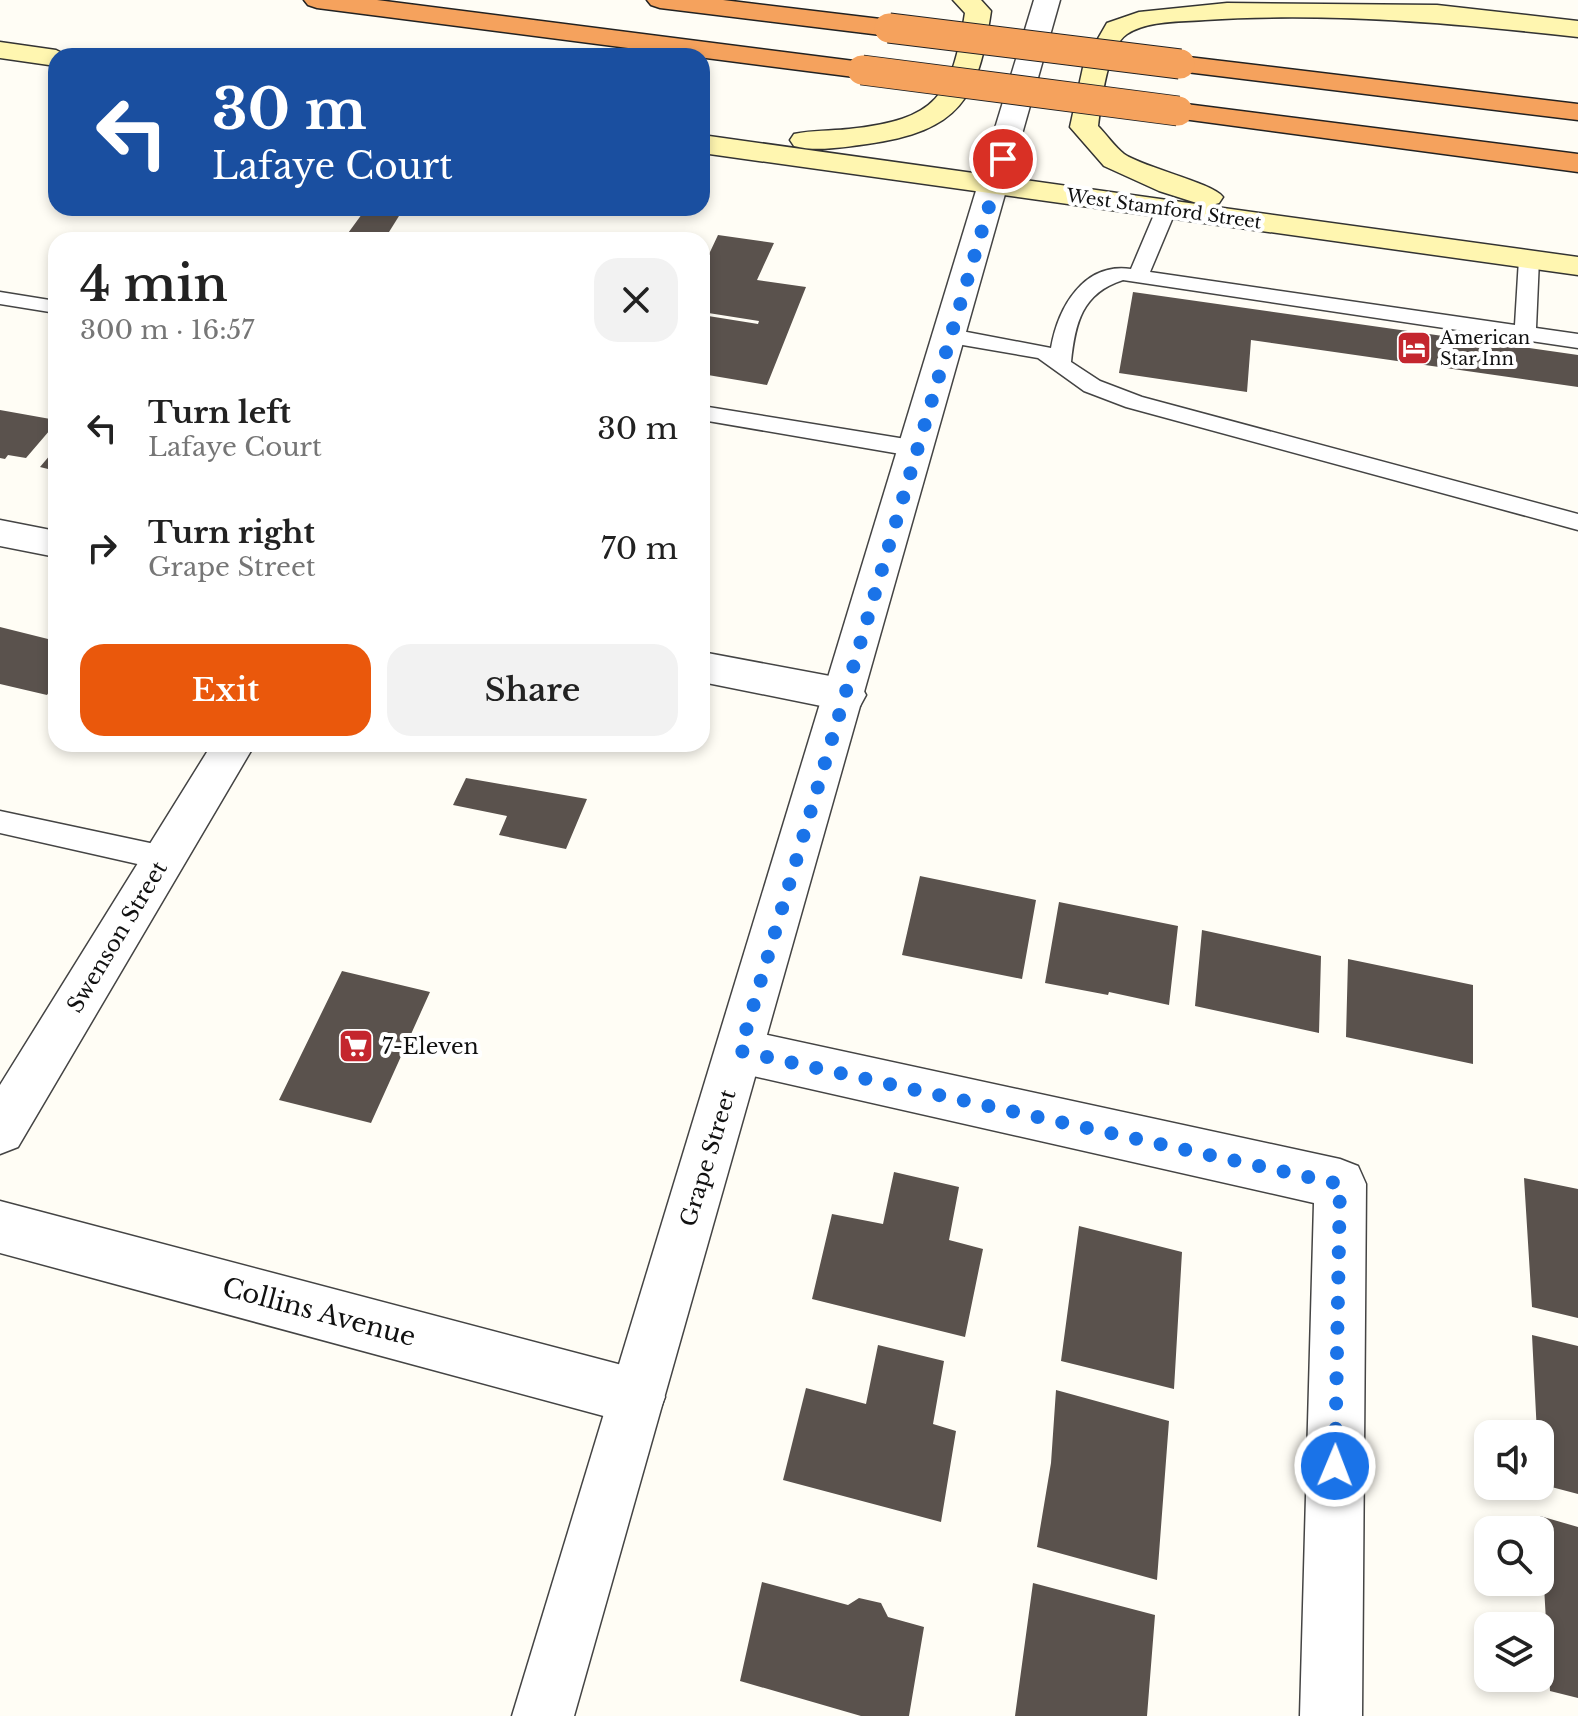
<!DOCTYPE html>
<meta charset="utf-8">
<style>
body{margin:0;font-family:"Libre Baskerville",serif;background:#f2f2f2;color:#222;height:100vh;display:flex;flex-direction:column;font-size:30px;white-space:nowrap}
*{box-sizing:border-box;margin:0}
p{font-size:26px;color:#767676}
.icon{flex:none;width:44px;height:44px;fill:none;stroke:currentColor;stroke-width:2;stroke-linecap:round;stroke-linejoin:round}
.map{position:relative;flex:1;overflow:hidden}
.sheet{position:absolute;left:48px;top:232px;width:662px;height:520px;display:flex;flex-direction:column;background:#fff;border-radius:24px;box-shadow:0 4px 12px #0003}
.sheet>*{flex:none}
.hud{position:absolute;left:48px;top:48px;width:662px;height:168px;border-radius:24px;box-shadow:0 4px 12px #0003;background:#1a4fa0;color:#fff;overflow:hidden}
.controls{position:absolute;left:1474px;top:1420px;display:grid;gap:16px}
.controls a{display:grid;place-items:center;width:80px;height:80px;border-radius:16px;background:#fff;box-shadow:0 4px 12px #0003;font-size:40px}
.pin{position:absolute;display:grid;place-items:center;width:68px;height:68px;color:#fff;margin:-34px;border:4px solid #fff;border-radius:50%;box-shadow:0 2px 8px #0007}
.me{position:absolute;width:88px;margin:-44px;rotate:1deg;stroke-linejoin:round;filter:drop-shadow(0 0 6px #0008)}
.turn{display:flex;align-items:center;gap:28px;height:168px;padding:0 32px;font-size:36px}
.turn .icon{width:104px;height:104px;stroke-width:2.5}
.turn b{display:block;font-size:56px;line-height:68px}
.round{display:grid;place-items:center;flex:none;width:84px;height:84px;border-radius:24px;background:#f2f2f2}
.summary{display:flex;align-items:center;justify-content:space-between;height:136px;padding:0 32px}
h1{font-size:48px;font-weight:600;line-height:60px}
.primary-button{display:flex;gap:16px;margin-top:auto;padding:16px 32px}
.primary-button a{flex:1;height:92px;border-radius:24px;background:#ea580c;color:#fff;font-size:32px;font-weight:600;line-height:92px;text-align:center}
.primary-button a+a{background:#f2f2f2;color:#222}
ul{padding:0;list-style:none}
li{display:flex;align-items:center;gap:24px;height:120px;padding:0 32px}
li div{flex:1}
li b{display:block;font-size:30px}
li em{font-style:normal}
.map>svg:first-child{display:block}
.building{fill:#5a524d}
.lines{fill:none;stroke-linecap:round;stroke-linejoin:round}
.service-casing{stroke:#444;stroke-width:3}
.minor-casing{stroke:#444;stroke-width:3}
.tertiary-casing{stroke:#444;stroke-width:3}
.secondary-casing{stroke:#333;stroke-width:3}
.motorway-casing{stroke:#222;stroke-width:3}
.service{fill:#fff;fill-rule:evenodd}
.minor{fill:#fff;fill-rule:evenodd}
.tertiary{fill:#fff;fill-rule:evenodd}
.secondary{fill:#fff6b0;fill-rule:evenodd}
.motorway{fill:#f5a25d;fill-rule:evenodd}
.motorway-bridge-casing{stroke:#222;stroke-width:31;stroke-linecap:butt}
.motorway-bridge{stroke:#f5a25d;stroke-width:29}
.route{stroke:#1a73e8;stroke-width:14;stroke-dasharray:0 25.2}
.labels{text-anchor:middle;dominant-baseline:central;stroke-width:8;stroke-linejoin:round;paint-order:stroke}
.far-street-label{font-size:18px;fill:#111;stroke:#fff}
.far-poi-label{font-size:18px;fill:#111;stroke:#fff;text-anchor:start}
.street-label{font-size:22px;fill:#111;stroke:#fff}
.poi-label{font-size:22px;fill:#111;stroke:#fff;text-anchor:start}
.near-street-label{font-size:26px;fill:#111;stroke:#fff}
</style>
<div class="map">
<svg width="1578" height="1716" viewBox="0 0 1578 1716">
<rect width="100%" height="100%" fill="#fffdf5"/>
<path class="building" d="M352,208h52l-20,32h-41l19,-26z
M718,235l56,8 -17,37 49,7 -39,98 -65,-11v-59l56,9 1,-3 -57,-9v-43z
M1133,292l445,63v32l-327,-47 -4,52 -128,-19z
M0,410l56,10v3l-30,35 -18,-3 -3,4 -5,-1z
M56,448v23l-16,-4z
M0,627l56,14v41l-9,13 -47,-11z
M466,778l121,21 -21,50 -67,-14 8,-19 -54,-11z
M920,876l116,24 -14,79 -120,-24z
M1059,902l119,24 -9,79 -60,-13 -1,3 -63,-12z
M1202,930l119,26 -2,77 -124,-27z
M1348,959l125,26v79l-127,-27z
M342,971l88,21 -59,131 -92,-23z
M894,1172l65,15 -10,53 34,9 -18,88 -153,-38 20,-85 51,10z
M1524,1178l54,11v129l-46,-11z
M1079,1226l103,26 -8,137 -113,-28z
M1532,1335l46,11v148l-38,-10v-50h-3z
M878,1345l66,16 -11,63 23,7 -15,91 -158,-42 23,-92 60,16z
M1056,1390l113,31 -12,159 -120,-33 14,-84z
M1540,1516l38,11v171l-28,-7z
M762,1582l86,23 11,-7 22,5 7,14 36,10 -15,89h-48l-121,-35z
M1033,1583l122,32 -8,101h-132z"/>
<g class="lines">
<g class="service-casing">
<path id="service" d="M1166,204l10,6 -26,62 365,53 4,-66 3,-4h14l3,4 -3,69 42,6v14l-455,-68c-41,13 -48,43 -52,82l29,19 42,16 436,117v16l-452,-123 -42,-16 -46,-33 -87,-15 -10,-7 10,-7 100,19c7,-40 32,-86 80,-79l25,-59z
M0,292l56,9v12l-56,-9z
M702,406l216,35 8,3 3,5 -3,5 -8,3 -216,-37z
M0,811l164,35 10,4 4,8 -4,8 -10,4 -164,-37z"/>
</g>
<g class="minor-casing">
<path id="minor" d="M0,520l56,11v26l-56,-11z
M702,652l144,27 14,5 6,11 -6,11 -14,5 -144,-29z
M212,744h43l-237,403 -18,7v-69z
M740,1029l600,130 18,7 8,18 -4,532h-62l14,-513 -574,-130 -17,-6 -7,-16 7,-16z
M0,1201l637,168 20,8 8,20 -8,20 -20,8 -637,-172z"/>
</g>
<g class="tertiary-casing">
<path id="tertiary" d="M1034,0h26l-486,1716h-62z"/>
</g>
<g class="secondary-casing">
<path id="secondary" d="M953,0h28l10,11c-13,88 -31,120 -124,133 -23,3 -50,8 -73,2l-4,-6 4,-6c18,-4 37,-3 55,-5 88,-9 103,-33 116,-116z
M1227,3l210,2 141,16v16c-124,-14 -248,-25 -373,-17 -24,2 -57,0 -78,14 -20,13 -26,69 -29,92 8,8 17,21 26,28 21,14 89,29 99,43l-4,6 -10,3 369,51v18l-876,-122v-18l501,70 -44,-14 -55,-25 -34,-39 14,-64 23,-40 32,-11z
M0,42l56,8 12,6h-12v10l-56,-8z"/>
</g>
<g class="motorway-casing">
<path id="motorway" d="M304,0h73l485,62 10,2 4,6 -4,6 -10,2 -545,-70 -9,-3z
M647,0h76l166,20 9,2 4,6 -4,6 -9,2 -229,-28 -9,-3z
M1180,56l398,48v16l-408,-50 -3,-6 3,-6z
M1178,103l400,51v18l-410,-55 -4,-6 4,-6z"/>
</g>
<use href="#service" class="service"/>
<use href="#minor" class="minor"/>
<use href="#tertiary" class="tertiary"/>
<use href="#secondary" class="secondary"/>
<use href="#motorway" class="motorway"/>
<g class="motorway-bridge-casing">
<path id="motorway-bridge" d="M889,28l291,36
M862,70l316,41"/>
</g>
<use href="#motorway-bridge" class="motorway-bridge"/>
</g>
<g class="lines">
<path class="route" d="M1003,159l-263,892 600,133 -5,282"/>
</g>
<defs>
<g id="hotel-square" transform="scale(1.8)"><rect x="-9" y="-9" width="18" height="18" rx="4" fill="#c4262e" stroke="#fff"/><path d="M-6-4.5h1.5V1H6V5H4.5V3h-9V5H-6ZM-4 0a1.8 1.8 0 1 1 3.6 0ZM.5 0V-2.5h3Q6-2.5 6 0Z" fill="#fff"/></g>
<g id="supermarket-square" transform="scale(1.8)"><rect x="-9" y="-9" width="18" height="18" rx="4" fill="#c4262e" stroke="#fff"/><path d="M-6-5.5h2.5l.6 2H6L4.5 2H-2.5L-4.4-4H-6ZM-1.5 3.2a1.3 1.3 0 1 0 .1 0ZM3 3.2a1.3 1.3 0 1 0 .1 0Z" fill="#fff"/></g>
</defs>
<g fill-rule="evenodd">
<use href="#hotel-square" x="1414" y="348"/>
<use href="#supermarket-square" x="356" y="1046"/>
</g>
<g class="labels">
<g class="far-street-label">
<text transform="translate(1164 209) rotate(8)">West Stamford Street</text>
</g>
<g class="far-poi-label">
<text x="1440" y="338">American<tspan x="1440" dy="21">Star Inn</tspan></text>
</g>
<g class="street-label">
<text transform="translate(117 937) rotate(-59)">Swenson Street</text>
<text transform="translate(708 1158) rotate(-73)">Grape Street</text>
</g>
<g class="poi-label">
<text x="382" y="1046">7-Eleven</text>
</g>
<g class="near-street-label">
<text transform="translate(319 1312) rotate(15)">Collins Avenue</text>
</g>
</g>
</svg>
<div class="controls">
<a><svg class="icon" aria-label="sound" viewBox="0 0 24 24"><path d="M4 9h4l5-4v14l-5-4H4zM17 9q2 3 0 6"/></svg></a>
<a><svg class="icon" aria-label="search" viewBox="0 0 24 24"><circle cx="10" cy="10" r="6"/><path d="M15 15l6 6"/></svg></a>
<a><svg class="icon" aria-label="layers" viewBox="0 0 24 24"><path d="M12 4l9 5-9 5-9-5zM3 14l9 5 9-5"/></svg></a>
</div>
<div class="pin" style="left:1003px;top:159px;background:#d93025"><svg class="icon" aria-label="arrive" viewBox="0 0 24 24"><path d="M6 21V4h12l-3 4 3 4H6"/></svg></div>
<svg class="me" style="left:1335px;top:1466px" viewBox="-20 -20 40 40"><circle r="17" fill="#1a73e8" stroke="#fff" stroke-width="3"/><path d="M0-11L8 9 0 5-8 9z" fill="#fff"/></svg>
<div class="hud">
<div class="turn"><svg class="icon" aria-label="left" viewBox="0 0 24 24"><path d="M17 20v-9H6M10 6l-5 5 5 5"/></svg><div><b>30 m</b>Lafaye Court</div></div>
</div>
<section class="sheet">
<div class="summary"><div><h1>4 min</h1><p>300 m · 16:57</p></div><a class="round"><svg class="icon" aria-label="close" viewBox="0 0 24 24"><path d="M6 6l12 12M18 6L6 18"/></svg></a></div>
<ul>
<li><svg class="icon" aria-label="left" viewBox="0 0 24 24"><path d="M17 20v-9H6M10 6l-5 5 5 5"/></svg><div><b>Turn left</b><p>Lafaye Court</p></div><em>30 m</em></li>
<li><svg class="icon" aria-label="right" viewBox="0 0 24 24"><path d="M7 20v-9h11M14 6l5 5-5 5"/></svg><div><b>Turn right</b><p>Grape Street</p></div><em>70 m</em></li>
</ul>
<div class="primary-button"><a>Exit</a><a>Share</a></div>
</section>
</div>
